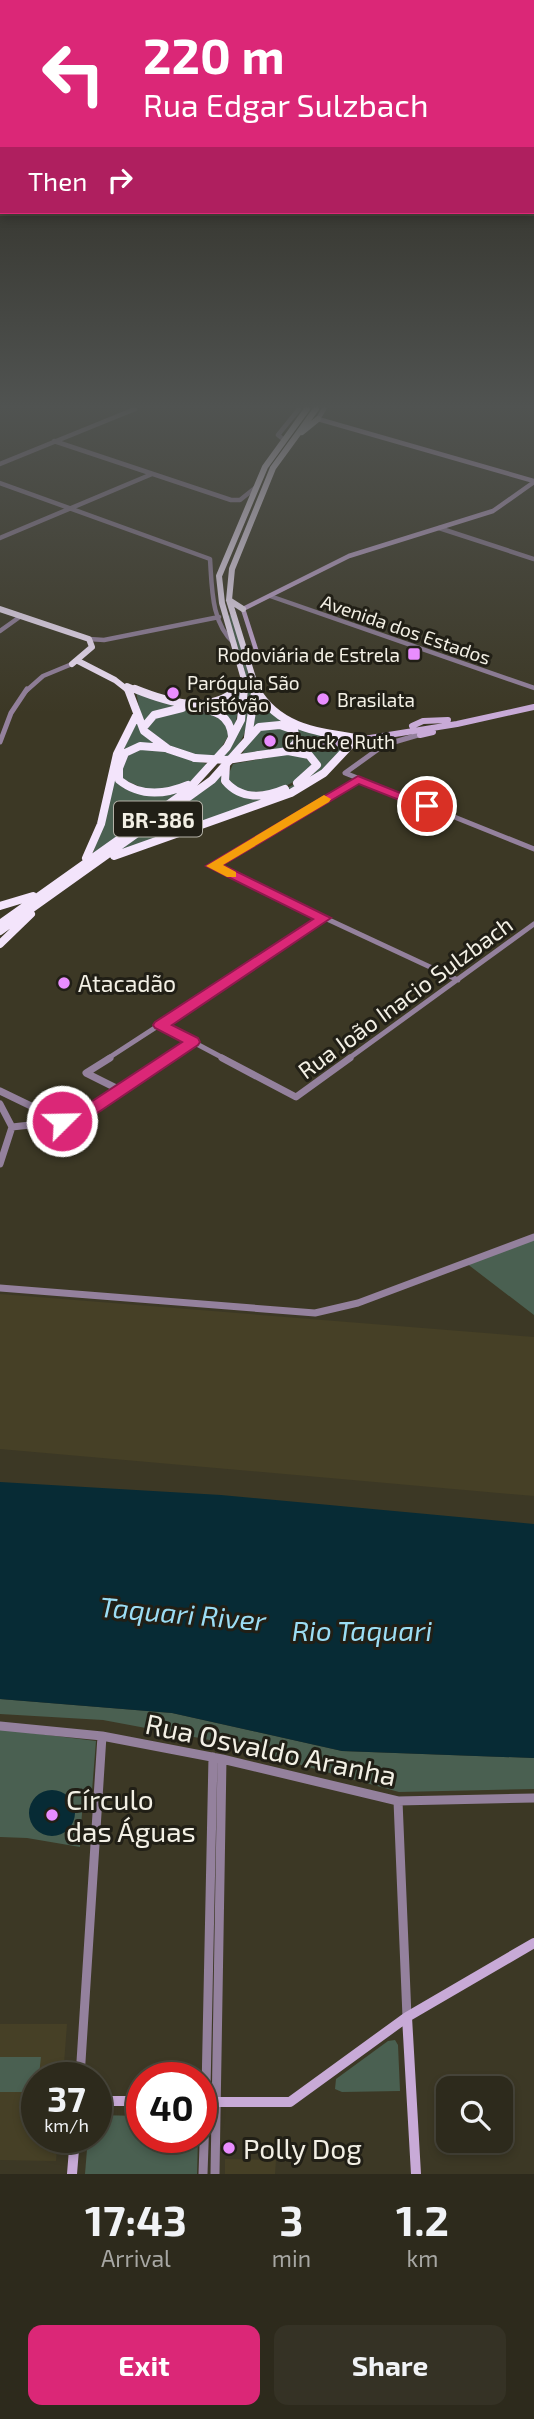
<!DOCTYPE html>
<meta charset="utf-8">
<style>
body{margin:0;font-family:"Exo 2",sans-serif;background:#353225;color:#f1f3f6;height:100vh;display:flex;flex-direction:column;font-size:26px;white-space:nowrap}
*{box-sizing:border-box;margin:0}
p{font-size:23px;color:#a7a7a3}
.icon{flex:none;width:38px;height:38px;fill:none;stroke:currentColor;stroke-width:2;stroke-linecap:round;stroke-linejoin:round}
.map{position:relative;height:2174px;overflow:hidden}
.panel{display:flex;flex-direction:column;background:#2d2a1c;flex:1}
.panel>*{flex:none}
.hud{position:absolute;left:0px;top:0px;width:536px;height:214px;box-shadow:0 4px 10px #0003,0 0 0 2px #48463b;background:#db2777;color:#fff;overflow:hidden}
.controls{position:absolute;left:436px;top:2076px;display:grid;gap:14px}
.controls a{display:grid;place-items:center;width:77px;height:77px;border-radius:14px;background:#2d2a1c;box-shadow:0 4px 10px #0003,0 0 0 2px #48463b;font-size:35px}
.speed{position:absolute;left:21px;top:2062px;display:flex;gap:14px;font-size:35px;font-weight:700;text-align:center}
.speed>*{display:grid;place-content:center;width:91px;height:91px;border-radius:50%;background:#2d2a1c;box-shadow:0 4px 10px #0003,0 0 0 2px #48463b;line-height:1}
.speed small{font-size:18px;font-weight:400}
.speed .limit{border:10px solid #d22;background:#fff;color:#111}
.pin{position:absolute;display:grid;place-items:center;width:60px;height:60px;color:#fff;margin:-30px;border:4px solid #fff;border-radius:50%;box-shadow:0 2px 7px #0007}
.me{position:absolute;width:77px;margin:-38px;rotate:67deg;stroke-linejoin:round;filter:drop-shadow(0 0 5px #0008)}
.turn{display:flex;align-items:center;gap:24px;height:147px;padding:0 28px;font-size:32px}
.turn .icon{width:91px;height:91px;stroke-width:2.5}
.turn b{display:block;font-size:49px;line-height:60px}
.then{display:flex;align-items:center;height:66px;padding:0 28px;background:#0003;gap:14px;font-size:26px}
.eta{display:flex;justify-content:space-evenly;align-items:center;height:119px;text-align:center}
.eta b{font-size:42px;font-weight:700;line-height:49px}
.button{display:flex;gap:14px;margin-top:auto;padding:14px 28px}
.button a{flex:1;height:80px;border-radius:14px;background:#db2777;color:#fff;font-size:28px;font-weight:700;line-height:80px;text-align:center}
.button a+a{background:#353225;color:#f1f3f6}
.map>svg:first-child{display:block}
.built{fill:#464026}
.green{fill:#4a6051}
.water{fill:#072b35}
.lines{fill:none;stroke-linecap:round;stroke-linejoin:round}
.tertiary-far3{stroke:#94819d;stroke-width:4.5}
.tertiary-far2{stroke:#94819d;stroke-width:5}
.tertiary-far1{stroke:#94819d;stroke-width:7}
.tertiary{stroke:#94819d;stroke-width:9}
.secondary-far2{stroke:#c8aad7;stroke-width:4.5}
.secondary-far1{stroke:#c8aad7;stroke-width:6}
.secondary{stroke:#c8aad7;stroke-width:10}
.trunk-far1{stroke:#f3e4fb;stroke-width:6}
.trunk{stroke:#f3e4fb;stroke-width:8}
.trunk-bridge{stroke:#f3e4fb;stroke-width:8}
.route{fill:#db2777;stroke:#8e194d;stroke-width:2}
.slow{fill:#f59e0b}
.poi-dot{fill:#e98dfe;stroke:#211f16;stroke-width:2.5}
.labels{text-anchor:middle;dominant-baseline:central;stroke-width:6;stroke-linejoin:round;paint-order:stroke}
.far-street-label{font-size:19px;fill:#f3f0e5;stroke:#211f16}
.far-poi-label{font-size:19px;fill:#f3f0e5;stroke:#211f16;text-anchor:start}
.shield{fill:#211f16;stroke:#b4b1a7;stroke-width:2}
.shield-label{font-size:21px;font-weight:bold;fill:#f3f0e5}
.poi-label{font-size:23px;fill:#f3f0e5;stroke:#211f16;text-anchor:start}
.street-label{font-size:23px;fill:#f3f0e5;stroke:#211f16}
.near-water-label{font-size:28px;font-style:italic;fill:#9bddf4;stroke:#211f16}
.near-street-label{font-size:28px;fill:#f3f0e5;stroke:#211f16}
.near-poi-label{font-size:28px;fill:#f3f0e5;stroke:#211f16;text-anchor:start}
</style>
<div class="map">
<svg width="534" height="2174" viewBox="0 0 534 2174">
<rect width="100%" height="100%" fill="#3c3825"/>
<path class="built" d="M0,1294l534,43v159l-534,-47z
M0,2024h67l-4,53h-26v60h21l-2,24 -56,-1z
M225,2159l51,1 -1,14h-50z"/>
<path class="green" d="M231,615c16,53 36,94 -1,143h-8c8,-16 19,-33 24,-50 7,-28 -11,-65 -18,-92z
M242,688l-8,43 -1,-7c-46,-22 -44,-20 -91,-2l-6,-31 64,14z
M257,693c14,27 55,43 84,46l-48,9 7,-10 -2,-6 -8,-5 -39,4 6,-23z
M188,709l16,1 16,5 10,18 -15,25 -35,-6 -32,-20 -2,-7 18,-13z
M136,721l23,25 -30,3 -13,20 13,21 59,-2 -96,68 9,-29 9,-46z
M263,727l29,3 3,9 -5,8 -49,9 14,-24z
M348,743l-18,23 -45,27 -176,63 90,-64 22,-20v11c22,23 79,6 98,-15l-15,-17z
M134,749h23l50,15 -8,13 -13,7 -36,7 -28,-12 1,-18z
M281,755h20l14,9c-24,25 -42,29 -75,28l-13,-14 6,-14z
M534,1237v78l-68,-52z
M0,1699l172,14 170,38 192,7v31l-135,3 -189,-52 -107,-20 -103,-6z
M0,1729l96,12 -4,50 -9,5 -3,51 -53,-9 -27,-1z
M395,2040l3,5 2,46 -58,1 -7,-3 1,-10 52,-38z
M0,2057h41l-4,35h-37z
M96,2115l46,1v21h56l-1,37h-112l3,-37h8z"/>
<path class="water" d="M0,1482l221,13 313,29v234l-192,-7 -170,-38 -172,-14z
M29 1813a23 23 0 1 1 46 0a23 23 0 1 1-46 0Z"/>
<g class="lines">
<path class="tertiary-far3" d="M283,439l-5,-4 21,-26
M54,441l177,59h9l15,-12
M0,464l135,-55
M0,483l210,76c2,28 1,64 24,84
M439,528l95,31
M0,538l152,-64
M270,596l264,92
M0,631l21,-15
M89,639l15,1 115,-23
M26,691l17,-15 29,-12"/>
<path class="tertiary-far2" d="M425,733l-41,12 -39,28 189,76
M0,742l11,-29 16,-24
M213,866l245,114
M213,866l145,-87
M161,1025l64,34
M107,1059l217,-141
M167,1059l26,-17
M348,1059l186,-135"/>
<path class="tertiary-far1" d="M110,1058l-24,15 34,17
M222,1058l74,39 54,-39
M0,1091l60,29
M0,1104l12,23 -12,37
M12,1127l63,-7 94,-62
M0,1288l315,25 43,-10 176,-66"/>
<path class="tertiary" d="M0,1726l102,10 120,23 176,42 136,-3
M398,1801l9,216
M80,2077l22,-341
M201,2099l5,-9 7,-333
M201,2106l4,10 -2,58
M215,2174l7,-415"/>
<path class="secondary-far2" d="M318,419l216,62
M318,419l6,-10
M259,659l-16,-50 106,-53 144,-45 41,-29"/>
<path class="secondary-far1" d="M412,726l11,-5 25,-1
M420,735l13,-3
M289,751l168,-27 77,-17"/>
<path class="secondary" d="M407,2017l9,157
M96,2101h46
M201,2102h89l117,-85 127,-74
M72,2174l3,-37"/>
<path class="trunk-far1" d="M302,432l16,-13
M229,600l14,9
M0,609l89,30 3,8 -20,17
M78,661l37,19 14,11
M127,686l12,5
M236,691l9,-8
M244,691l1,-8 -23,-80 -3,-27 46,-109 42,-58
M257,691l-28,-91 3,-31 41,-101 43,-59"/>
<path class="trunk" d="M128,689l16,42 24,18 27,9
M135,689c32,13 73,26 103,0
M256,689c22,39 61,43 101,49
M196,708c19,2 34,7 36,28
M143,728l11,-13 28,-7
M248,737l7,-45
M165,748l-25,-2 -15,7 -6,15v12c21,17 45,15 69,5
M259,755l29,-4 21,4 8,10 -20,18
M226,765l-1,16c16,19 39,17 60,8
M176,806l36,-26 47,-53 21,-2 14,5 3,12 -9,9
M114,856l177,-63 33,-20 33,-35
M86,858l15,-34 16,-70 19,-38
M0,906l33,-10
M0,924l187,-133 40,-44 14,-27 3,-31
M0,931l136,-97
M0,944l31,-30"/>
<path class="trunk-bridge" d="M195,758l32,2 32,-5"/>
</g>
<linearGradient id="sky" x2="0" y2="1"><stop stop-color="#211f14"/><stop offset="0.57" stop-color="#505351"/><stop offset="1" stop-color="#505351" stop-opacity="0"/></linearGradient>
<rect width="534" height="713" fill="url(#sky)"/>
<path class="route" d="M358,776l75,30 -2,3h-9l-63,-25 -136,81 108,53 -159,107 26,13 2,4 -2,3 -117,79 -25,1 -2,-4 2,-4 15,-2 111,-73 -27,-14 -2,-3 2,-3 158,-103 -107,-53z"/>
<path class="slow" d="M324,795l7,4 -2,3 -106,63 13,7v5h-9l-21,-11z"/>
<g class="poi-dot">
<rect x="407" y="647" width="14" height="14" rx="3.5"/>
<circle cx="173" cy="693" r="7"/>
<circle cx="323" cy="699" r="7"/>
<circle cx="270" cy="741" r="7"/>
<circle cx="64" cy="983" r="7"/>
<circle cx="52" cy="1815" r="7"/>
<circle cx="229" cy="2148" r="7"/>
</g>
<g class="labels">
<g class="far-street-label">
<text transform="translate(406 629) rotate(19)">Avenida dos Estados</text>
</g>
<g class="far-poi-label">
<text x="400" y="654" text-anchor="end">Rodoviária de Estrela</text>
<text x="187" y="682">Paróquia São<tspan x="187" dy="22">Cristóvão</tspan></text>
<text x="337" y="699">Brasilata</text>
<text x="284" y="741">Chuck e Ruth</text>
</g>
<rect class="shield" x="114" y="801.5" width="88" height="35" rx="5"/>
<g class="shield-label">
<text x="158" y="819">BR-386</text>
</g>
<g class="poi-label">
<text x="78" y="983">Atacadão</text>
</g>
<g class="street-label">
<text transform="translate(405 997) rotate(-36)">Rua João Inacio Sulzbach</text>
</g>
<g class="near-water-label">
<text transform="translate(183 1613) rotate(5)">Taquari River</text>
<text x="362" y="1630">Rio Taquari</text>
</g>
<g class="near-street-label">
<text transform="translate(271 1749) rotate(12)">Rua Osvaldo Aranha</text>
</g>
<g class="near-poi-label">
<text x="66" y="1799">Círculo<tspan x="66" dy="32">das Águas</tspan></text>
<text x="243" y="2148">Polly Dog</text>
</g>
</g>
</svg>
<div class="controls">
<a><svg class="icon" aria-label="search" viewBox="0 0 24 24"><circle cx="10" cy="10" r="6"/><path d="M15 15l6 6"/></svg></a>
</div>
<div class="speed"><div>37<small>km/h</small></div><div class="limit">40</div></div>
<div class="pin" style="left:427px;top:806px;background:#d93025"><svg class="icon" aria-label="arrive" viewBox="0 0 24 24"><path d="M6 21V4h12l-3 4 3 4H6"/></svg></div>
<svg class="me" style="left:62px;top:1121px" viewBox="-20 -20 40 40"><circle r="17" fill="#db2777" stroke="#fff" stroke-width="3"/><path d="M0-11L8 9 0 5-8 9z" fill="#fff"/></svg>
<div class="hud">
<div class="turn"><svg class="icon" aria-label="left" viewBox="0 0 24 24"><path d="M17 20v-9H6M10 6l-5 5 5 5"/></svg><div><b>220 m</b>Rua Edgar Sulzbach</div></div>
<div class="then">Then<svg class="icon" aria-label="right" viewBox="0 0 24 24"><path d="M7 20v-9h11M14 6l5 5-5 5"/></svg></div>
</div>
</div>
<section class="panel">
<div class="eta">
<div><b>17:43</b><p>Arrival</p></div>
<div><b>3</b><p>min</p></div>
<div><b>1.2</b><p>km</p></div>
</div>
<div class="button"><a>Exit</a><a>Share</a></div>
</section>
